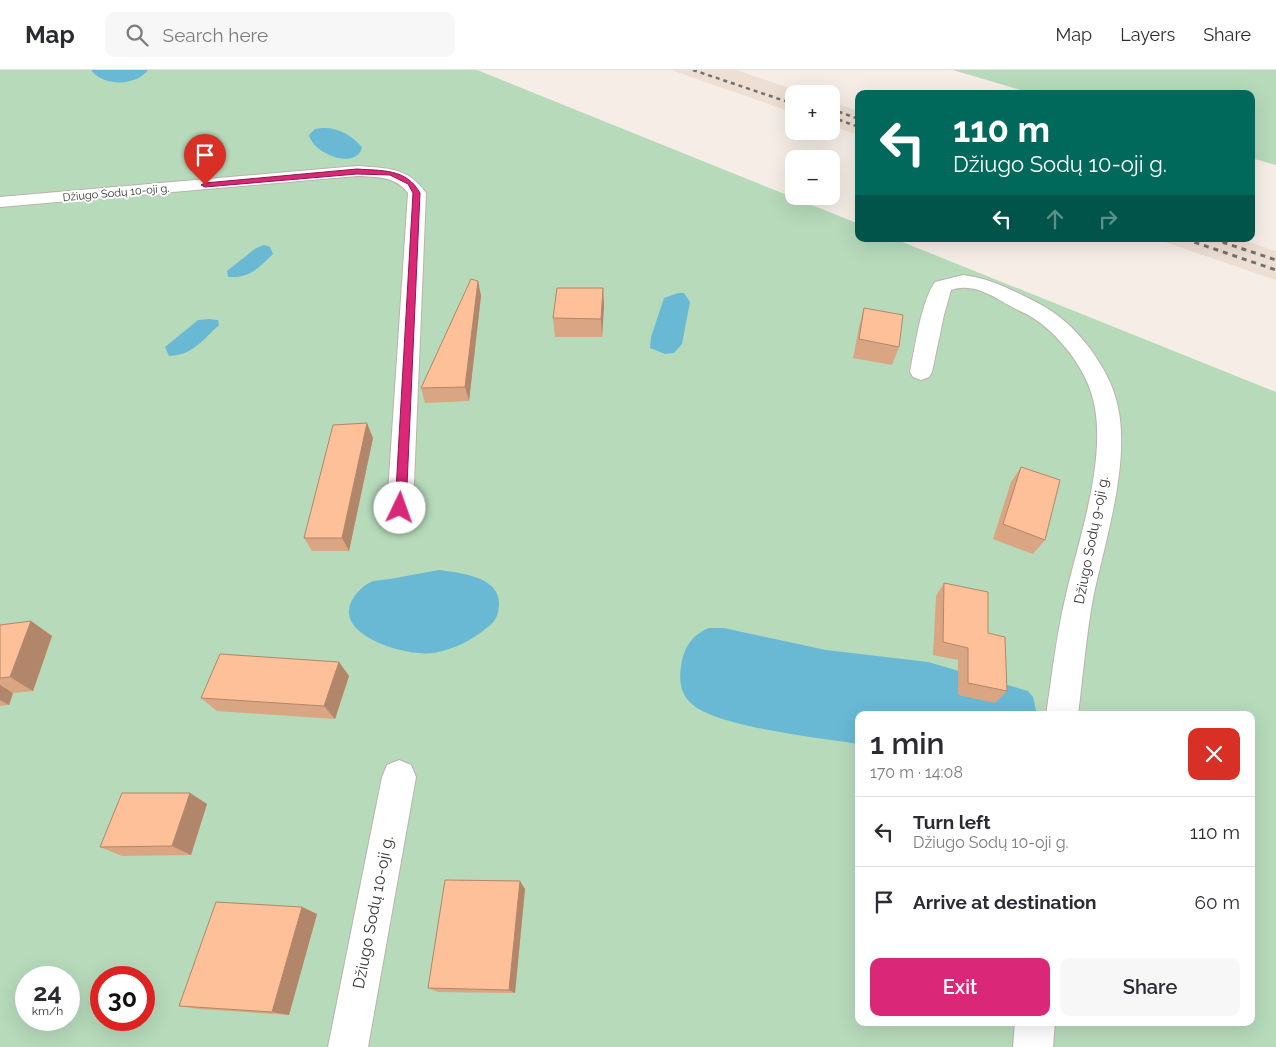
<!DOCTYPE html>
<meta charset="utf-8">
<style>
body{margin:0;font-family:Raleway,sans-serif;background:#f7f7f7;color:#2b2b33;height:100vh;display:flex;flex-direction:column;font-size:19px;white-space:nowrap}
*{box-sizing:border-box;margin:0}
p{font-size:16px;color:#7c7c81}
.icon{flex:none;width:28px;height:28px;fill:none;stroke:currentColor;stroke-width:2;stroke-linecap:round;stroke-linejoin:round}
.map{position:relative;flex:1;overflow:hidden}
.panel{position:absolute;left:855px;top:641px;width:400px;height:315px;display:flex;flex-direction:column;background:#fff;border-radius:10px;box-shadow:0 5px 20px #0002}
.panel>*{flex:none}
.hud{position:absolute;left:855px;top:20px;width:400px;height:152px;border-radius:10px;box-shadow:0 5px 20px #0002;background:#00695c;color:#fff;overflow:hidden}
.fabs{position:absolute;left:785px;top:15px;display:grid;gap:10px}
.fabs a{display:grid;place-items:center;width:55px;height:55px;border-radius:10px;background:#fff;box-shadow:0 5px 20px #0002;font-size:25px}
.speed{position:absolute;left:15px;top:896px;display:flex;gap:10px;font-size:25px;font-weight:700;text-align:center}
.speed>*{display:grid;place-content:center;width:65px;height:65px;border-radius:50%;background:#fff;box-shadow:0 5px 20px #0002;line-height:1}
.speed small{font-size:12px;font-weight:400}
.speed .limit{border:8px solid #d22;background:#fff;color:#111}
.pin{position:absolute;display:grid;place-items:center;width:42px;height:42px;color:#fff;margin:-51px -21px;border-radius:50% 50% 50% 0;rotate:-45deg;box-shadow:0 0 5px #0007}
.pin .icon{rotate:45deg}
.me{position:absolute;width:55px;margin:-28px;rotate:3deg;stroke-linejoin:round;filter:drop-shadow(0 0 4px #0008)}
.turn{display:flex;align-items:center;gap:18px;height:105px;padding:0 15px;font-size:22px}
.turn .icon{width:65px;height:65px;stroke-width:2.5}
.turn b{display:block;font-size:35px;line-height:42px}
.lanes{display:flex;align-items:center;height:48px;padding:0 15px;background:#0003;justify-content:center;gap:25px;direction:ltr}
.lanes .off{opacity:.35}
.round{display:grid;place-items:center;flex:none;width:52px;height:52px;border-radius:10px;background:#f7f7f7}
.head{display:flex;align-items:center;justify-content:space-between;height:85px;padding:0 15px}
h1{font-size:30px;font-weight:600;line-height:38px}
.action{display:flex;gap:10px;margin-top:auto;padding:10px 15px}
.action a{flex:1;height:58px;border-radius:10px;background:#db2777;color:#fff;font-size:20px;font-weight:600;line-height:58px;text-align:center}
.action a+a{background:#f7f7f7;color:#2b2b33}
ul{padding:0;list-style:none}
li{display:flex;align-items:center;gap:15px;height:70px;padding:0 15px;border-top:1px solid #e1e1e2}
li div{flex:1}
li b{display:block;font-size:19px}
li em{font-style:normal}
header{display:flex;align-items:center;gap:30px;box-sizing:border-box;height:70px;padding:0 25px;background:#fff;border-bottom:1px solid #e1e1e2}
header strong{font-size:24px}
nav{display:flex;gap:28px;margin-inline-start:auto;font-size:18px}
.search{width:350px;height:45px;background:#f7f7f7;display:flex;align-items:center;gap:12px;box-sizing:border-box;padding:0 18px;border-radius:10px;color:#7c7c81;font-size:19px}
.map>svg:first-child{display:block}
.built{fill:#eddfd3}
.green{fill:#b7dabb;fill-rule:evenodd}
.water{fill:#69b9d5}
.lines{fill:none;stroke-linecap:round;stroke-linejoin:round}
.minor-casing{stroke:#bab3ac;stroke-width:2}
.minor{fill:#fff;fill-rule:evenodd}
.rail-far1{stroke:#75716c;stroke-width:2.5;stroke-dasharray:4 4;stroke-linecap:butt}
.rail{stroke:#75716c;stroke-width:3;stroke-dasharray:5 5;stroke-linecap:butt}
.wall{fill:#daa583}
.shaded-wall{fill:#b1866a}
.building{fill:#fdc098;stroke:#b1866a}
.route{fill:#db2777;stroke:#8e194d}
.labels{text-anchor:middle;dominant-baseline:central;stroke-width:4;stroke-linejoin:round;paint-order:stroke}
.far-street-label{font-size:11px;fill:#363330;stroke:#fff}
.street-label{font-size:14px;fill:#363330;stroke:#fff}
.near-street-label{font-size:16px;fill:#363330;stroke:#fff}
</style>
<header>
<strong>Map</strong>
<div class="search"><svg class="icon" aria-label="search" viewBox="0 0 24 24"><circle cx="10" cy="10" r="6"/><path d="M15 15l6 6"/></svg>Search here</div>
<nav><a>Map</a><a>Layers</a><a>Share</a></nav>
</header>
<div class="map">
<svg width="1276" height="977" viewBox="0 0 1276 977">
<rect width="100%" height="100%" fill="#f5ede6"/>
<path class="built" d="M671,0h65l71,24h-13v19z
M831,32l28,9v24l-28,-9z
M1156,169h84l36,12v29z"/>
<path class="green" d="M0,0h477l382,154v15h36l381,153v655h-1276zM859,645h392v307h-392zM26,908h43v42h-43zM101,908h43v42h-43z
M953,0h323v95l-25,-7v-64h-217z"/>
<path class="water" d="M91,0h57c-11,16 -45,17 -57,0z
M322,58c16,-1 29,7 40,19 -5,24 -49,7 -53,-12l6,-6z
M264,175l6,2 3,7c-15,14 -22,24 -45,23l-1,-6 29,-23z
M678,223h6l6,9 -8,42 -8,9 -9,1 -15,-6 1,-11 13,-39z
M209,249l9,1 1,5c-15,14 -28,31 -50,31l-4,-9 33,-27z
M439,500c20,3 61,6 60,34 0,9 -3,17 -11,23 -16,13 -33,22 -54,26 -26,4 -106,-18 -80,-56 4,-6 10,-12 17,-15 5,-2 13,-2 19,-3 16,-3 32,-6 49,-9z
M709,558h15l102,22 102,12 100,29 5,6 4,18h-178v29c-37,-6 -143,-17 -167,-40 -12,-10 -13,-24 -11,-38 3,-19 11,-31 28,-38z"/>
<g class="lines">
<g class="minor-casing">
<path id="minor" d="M357,96c29,2 51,1 69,27l-13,315 -4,7 -9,3 -9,-3 -4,-7 21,-315c-12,-17 -32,-16 -51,-17l-357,31v-10z
M963,205c25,3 45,13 67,24 27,13 43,27 61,51 12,17 23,36 27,57 12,58 -13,134 -25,191 -7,39 -10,78 -15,117h-32c6,-39 10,-78 19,-116 13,-58 40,-132 30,-191 -4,-23 -15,-43 -30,-61 -13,-16 -27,-28 -47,-37 -20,-10 -43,-29 -67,-20l-7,25 -12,57 -3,5 -8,3 -8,-3 -3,-5c5,-25 11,-70 25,-90z
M399,690l12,5 5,12 -48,270h-40l54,-270 5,-12z
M1015,952h40l-2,25h-40z"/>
</g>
<use href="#minor" class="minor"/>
<path class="rail-far1" d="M693,0l101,34
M831,39l28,10
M831,47l28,10"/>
<path class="rail" d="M1185,169l91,31
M1213,169l63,21"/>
</g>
<path class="wall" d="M478,211l3,15 -12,105 -44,2 -4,-15z
M603,218l1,19 -2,30h-47l-2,-19z
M864,238l35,39 -7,18 -39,-7 6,-31z
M373,368l-24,113h-37l-8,-13z
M1021,397l24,73 -12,14 -40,-15 18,-57z
M944,513l44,50 19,58 -12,12 -37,-8v-35l-25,-5 3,-59z
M31,551l21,15 -19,55 -20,2 -4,12 -9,1v-81z
M339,592l10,14 -14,43 -118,-8 -16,-13z
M190,723l17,11 -16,51 -69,1 -22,-9z
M525,819l-10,104 -77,-1 -10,-4z
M302,837l15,7 -28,101 -89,-6 -21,-3z"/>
<path class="shaded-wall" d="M478,211l3,15 -12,105 -4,-14z
M603,218l1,19 -2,30 -1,-18z
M367,353l6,15 -24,113 -7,-13z
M31,551l21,15 -19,55 -23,-14z
M339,592l10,14 -14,43 -11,-13z
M0,615l13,8 -4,12 -9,-5z
M190,723l17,11 -16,51 -19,-9z
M520,811l5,8 -10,104 -6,-3z
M302,837l15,7 -28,101 -17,-3z"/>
<path class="building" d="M471,209l7,2 -13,106 -44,1z
M557,218h46l-2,31 -48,-1z
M864,238l39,7 -4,32 -40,-8z
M367,353l-25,115h-38l29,-113z
M1021,397l39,13 -15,60 -42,-16z
M944,513l44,9v41l17,4 2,54 -39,-8v-35l-25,-6z
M31,551l-21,56 -10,1v-53z
M220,584l119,8 -15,44 -123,-8z
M122,723h68l-18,53 -72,1z
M445,810l75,1 -11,109 -81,-2z
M216,832l86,5 -30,105 -93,-6z"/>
<path class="route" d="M357,99c25,2 49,-1 63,24l-14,315 -6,4 -5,-4 18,-315 -5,-9 -18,-9 -33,-1 -152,13 -4,-2 4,-2z"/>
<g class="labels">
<g class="far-street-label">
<text transform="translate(116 123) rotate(-5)">Džiugo Sodų 10-oji g.</text>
</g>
<g class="street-label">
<text transform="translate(1091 470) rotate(-79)">Džiugo Sodų 9-oji g.</text>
</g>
<g class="near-street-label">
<text transform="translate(373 842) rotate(-79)">Džiugo Sodų 10-oji g.</text>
</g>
</g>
</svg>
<div class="fabs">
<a>+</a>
<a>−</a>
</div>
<div class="speed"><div>24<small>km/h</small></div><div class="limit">30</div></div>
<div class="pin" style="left:205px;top:115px;background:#d93025"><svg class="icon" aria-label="arrive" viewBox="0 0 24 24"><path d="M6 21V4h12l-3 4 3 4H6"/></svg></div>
<svg class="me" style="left:400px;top:438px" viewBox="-20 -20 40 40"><circle r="19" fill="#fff"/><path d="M0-13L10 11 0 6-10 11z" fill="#db2777"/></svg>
<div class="hud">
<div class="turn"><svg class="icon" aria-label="left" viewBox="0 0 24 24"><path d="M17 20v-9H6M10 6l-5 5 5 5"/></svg><div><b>110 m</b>Džiugo Sodų 10-oji g.</div></div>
<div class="lanes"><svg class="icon" aria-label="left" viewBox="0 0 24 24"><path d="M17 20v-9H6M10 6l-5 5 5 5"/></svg><svg class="icon off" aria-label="ahead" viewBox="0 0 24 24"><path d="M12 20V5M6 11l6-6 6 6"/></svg><svg class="icon off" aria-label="right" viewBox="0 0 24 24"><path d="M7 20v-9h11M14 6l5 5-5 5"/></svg></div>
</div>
<section class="panel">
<div class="head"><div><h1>1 min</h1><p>170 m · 14:08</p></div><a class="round" style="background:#d93025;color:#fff"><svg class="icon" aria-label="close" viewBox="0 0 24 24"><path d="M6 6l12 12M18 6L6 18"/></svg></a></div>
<ul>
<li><svg class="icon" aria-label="left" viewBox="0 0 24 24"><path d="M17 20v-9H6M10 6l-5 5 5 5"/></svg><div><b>Turn left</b><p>Džiugo Sodų 10-oji g.</p></div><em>110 m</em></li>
<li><svg class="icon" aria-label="arrive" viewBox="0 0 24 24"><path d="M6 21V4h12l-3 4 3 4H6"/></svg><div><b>Arrive at destination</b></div><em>60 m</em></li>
</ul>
<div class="action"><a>Exit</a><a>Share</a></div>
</section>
</div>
